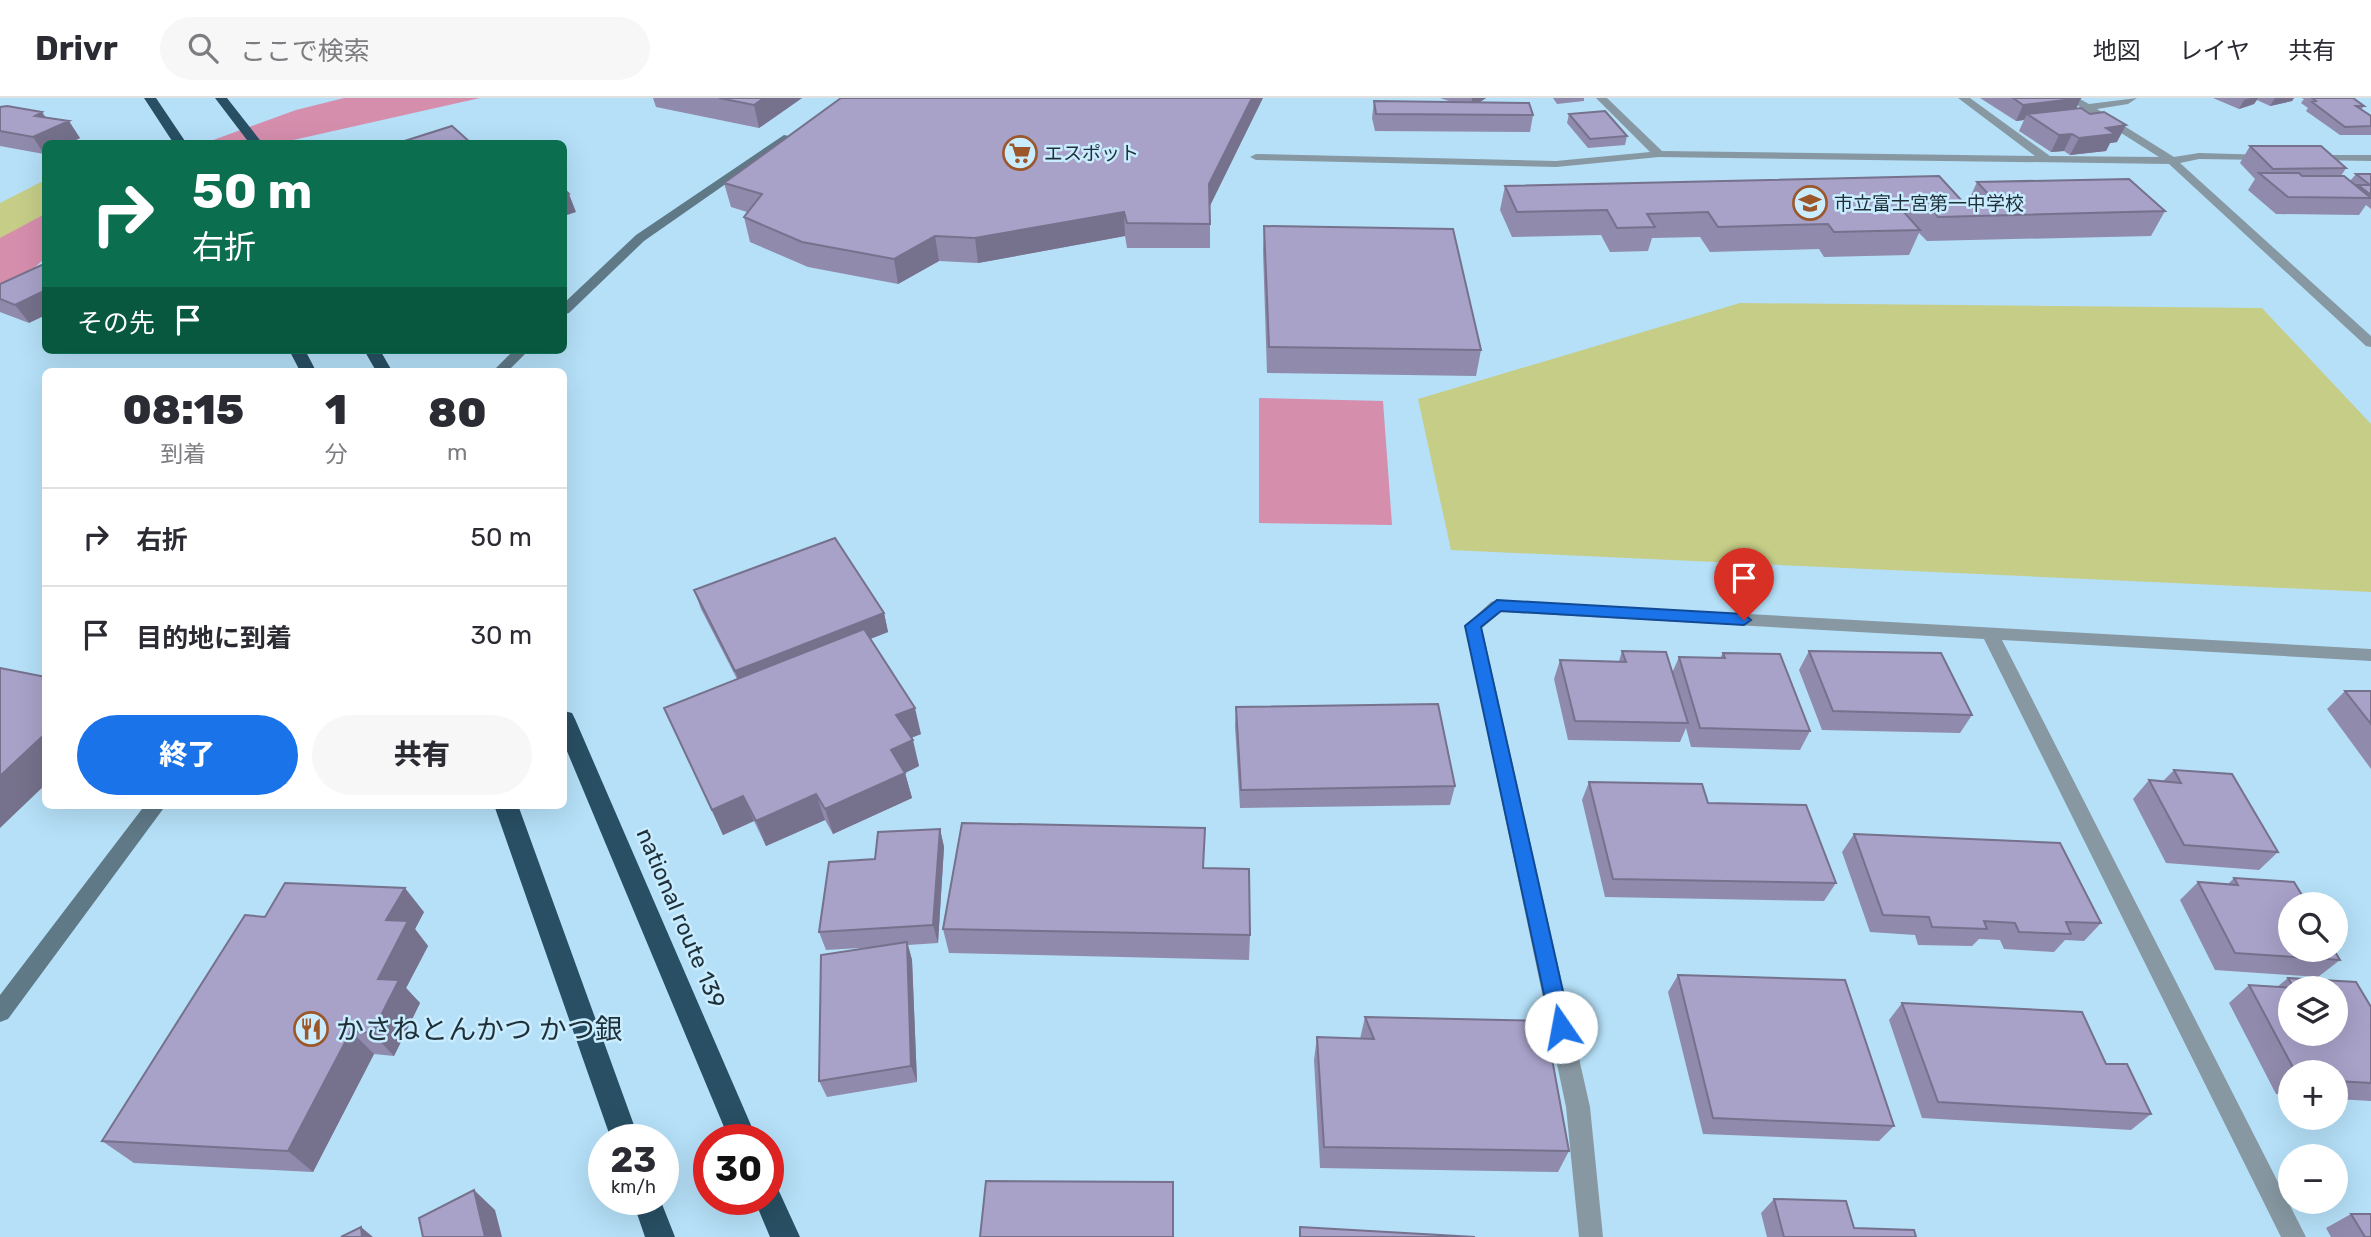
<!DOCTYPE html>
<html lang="ja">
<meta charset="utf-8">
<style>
body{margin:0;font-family:Rubik,"Noto Sans JP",sans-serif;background:#f7f7f7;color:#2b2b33;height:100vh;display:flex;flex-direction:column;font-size:26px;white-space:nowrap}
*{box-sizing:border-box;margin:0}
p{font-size:23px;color:#7c7c81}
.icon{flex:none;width:38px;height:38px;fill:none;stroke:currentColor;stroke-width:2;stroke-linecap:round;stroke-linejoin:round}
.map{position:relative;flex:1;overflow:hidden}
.sheet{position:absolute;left:42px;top:270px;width:525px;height:441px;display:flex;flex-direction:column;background:#fff;border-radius:10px;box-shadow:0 7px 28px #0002}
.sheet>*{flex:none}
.hud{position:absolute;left:42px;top:42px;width:525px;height:214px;border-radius:10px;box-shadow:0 7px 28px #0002;background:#0b6e4f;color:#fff;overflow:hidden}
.controls{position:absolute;left:2278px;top:794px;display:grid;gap:14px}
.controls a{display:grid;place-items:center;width:70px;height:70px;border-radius:50%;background:#fff;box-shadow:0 7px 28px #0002;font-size:35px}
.speed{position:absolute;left:588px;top:1026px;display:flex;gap:14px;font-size:35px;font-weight:700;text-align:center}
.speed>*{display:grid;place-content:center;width:91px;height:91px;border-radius:50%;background:#fff;box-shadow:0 7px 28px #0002;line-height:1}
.speed small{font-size:18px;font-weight:400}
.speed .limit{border:10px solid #d22;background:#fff;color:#111}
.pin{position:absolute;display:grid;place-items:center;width:60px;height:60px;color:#fff;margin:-72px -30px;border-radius:50% 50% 50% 0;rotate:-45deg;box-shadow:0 0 7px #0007}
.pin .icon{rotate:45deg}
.me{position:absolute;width:77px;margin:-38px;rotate:348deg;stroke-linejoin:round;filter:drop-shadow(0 0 5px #0008)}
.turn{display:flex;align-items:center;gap:24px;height:147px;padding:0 35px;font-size:32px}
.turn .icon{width:91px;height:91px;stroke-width:2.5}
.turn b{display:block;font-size:49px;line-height:60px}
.then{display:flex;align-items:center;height:66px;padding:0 35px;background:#0003;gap:14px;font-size:26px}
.eta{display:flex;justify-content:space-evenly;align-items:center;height:119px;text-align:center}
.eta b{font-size:42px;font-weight:800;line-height:49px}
.action{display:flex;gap:14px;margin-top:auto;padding:14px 35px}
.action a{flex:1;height:80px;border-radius:42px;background:#1a73e8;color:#fff;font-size:28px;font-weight:800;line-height:80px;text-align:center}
.action a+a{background:#f7f7f7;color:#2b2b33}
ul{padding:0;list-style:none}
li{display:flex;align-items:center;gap:21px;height:98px;padding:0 35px;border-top:2px solid #e1e1e2}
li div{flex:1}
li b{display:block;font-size:26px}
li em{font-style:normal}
header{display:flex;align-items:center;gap:42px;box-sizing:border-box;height:98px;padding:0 35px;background:#fff;border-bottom:2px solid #e1e1e2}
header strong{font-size:33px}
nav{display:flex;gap:38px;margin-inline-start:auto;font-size:24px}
.search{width:490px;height:63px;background:#f7f7f7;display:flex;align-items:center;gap:18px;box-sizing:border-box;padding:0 24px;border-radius:38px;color:#7c7c81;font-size:26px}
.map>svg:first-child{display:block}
.green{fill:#c6cd87}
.water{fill:#d68ead}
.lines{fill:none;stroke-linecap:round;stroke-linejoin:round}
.street{fill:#8798a2;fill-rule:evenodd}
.secondary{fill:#5f7987;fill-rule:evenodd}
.highway{fill:#284f63;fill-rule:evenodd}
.wall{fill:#908aac}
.shaded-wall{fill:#76718c}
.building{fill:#a8a1c8;stroke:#76718c;stroke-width:2;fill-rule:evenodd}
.route{fill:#1a73e8;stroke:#114b97;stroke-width:2}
.labels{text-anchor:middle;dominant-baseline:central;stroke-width:5;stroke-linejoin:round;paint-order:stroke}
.far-poi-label{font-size:19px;fill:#1f3039;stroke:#c9ecff;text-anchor:start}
.street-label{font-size:23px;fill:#1f3039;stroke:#c9ecff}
.near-poi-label{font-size:28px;fill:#1f3039;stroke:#c9ecff;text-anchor:start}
</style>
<header>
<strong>Drivr</strong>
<div class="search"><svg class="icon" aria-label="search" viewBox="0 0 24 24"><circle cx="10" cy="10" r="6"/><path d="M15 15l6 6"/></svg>ここで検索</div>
<nav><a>地図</a><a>レイヤ</a><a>共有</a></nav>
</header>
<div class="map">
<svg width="2371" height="1139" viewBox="0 0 2371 1139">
<rect width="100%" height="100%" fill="#b5e0f8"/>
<path class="green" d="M45,82v58l-45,23v-58z
M1740,205l522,5 109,116v168l-920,-42 -33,-151z"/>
<path class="water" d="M344,0h136l-200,45 -78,1 94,-34z
M45,116v44l-45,41v-61z
M1259,300l124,3 9,124 -133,-2z"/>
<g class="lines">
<path class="street" d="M1596,0h11l55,53 373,5 -77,-58h12l80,58 109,1 -93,-59h12l11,6 48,-6 -9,6 -31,5 77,48 25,-4 71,2v4l-4,1 -67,-1 -19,4 191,173v11l-5,-1 -197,-182 -510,-7 -103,10 -300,-7 -6,-3 6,-3 300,7 94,-9z
M2308,57h63v6l-59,-1 -4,-1z
M1497,502l874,49v12l-369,-21 304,597h-25l-297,-598 -483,-27 -19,16 108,479 13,130h-24l-13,-130 -101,-481 26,-24z"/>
<path class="secondary" d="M784,37l9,2 -149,104 -75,72 -5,1v-11l72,-68z
M514,252h15l-21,21h-15z
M145,707h21l-158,214 -8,3v-27z"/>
<path class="highway" d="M144,0h12l31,46h-13z
M215,0h12l36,46h-13z
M289,252h16l11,21h-16z
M364,252h16l12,21h-16z
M564,613l8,2 3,6 182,420h-28l-165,-395z
M494,707h24l121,334h-28z
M768,1087l10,4 22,48h-30l-16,-38h14z
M632,1101h28l15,38h-30z"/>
</g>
<path class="wall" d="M653,0h149l-43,30 -103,-21z
M1440,0h46l-6,4 53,13 -3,17 -155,-1 -3,-13 2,-17 78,1z
M1553,0h31v3l-27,3z
M1980,0h101l-5,11 41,33 -7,1 -4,8 -36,4 -6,-4 -13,1 -32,-21 5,-11 -8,1z
M2213,0h81l-2,3 -22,5 -13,-6 -3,4 -15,5z
M2301,0h52l11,8 -3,4 10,6v19h-31l-34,-24 2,-3 -7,-5 3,-4z
M0,9l46,10 34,21 -12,6h-22v10h-2l-44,-8z
M1569,16l58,22 -2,9 -37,3 -21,-25z
M2250,48l96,22 -5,8 9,5 6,-7h15v35l-5,-4 -7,10 -83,-1 -28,-24 7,-11 -15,-16z
M1977,84l188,29 -14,25 -224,5 -8,-8 -10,22 -85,2 -5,-8 -109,3 -10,-15 -48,1 -4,13 -38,1 -9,-17 -89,2 -12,-27 5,-24 457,15 7,-1z
M724,85l486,23v42h-83l-2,-12 -147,27 -39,-2 -41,23 -90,-17 -58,-25 -6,-25 3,-5 -16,-5z
M1264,128l217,124 -5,26 -209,-3 -4,-122z
M0,186l29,39 -29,-11z
M694,492l190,23 4,19 -18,7 51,95 -10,4 8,28 -14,7 7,25 -79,36 -8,-14 -59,26 -12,-25 -31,14 -59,-127 73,-29 -36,-70z
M1622,553l50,22 7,-16 41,1 3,-5 87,78 -10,19 -109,-3 -5,-19 -6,14 -112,-2 -14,-61 6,-19 59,1z
M1809,553l163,64 -12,18 -138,-3 -23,-60z
M2345,593h26v78l-44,-60z
M1236,609l219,79 -5,19 -210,3 -5,-82z
M2174,672l104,82 -19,18 -93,-7 -33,-64 16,-19 14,1z
M1589,684l119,21 128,80 -12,18 -219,-4 -23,-97z
M940,731l4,18 -6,96 -30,2 4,15 5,122 -90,15 -8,-16 58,-134 -51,3 -7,-18 56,-73z
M1854,736l247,89 -17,18 -19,-1 -11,12 -50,-3 -4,-9 -21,-1 -7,7 -54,-1 -3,-10 -45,-3 -28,-80z
M1204,770l46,67 -1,25 -300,-7 -6,-24z
M2234,780l106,82 -22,17 -103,-7 -35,-70 18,-18 30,2z
M424,814l-9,17 13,17 -22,42 14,15 -26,53 -20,-2 -61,118 -179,-9 -32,-22 163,-224z
M1678,877l216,151 -15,15 -176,-7 -35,-142z
M2288,880l83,29v94l-35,-2v-26h-45v22l-15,-1 -47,-91 20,-18 28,2z
M1902,905l204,61 45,50 -20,16 -209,-12 -33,-98z
M1365,919l204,134 -11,21 -238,-4 -6,-108 3,-23 43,2z
M1774,1101l80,29 62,9h-149l-6,-24z
M2351,1116l20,23h-40l-5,-9z"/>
<path class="shaded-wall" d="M764,0h38l-43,30 -5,-23z
M1252,0h11l-54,110v-24z
M1472,0h14l-15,10z
M2081,0l-8,17 -46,-1 -3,6 -8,1 7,-16z
M2251,0h7l-4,6 -15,5 5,-9z
M2275,0h19l-2,3 -22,5z
M42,14l11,16 16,-7 11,17 -12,6h-22v10h-2l-11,-17 2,-21z
M2126,27l-9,17 -7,1 -4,8 -36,4 9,-17 27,-10z
M2072,36l-8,17 -13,1 8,-17z
M569,96l7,18 -12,4v-20z
M1124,114l1,24 -147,27 -3,-25z
M935,138l4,25 -41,23 -4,-25z
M46,192v25l-17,8 -14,-18z
M884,515l4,19 -146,57 -7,-18z
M915,610l6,26 -18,7 -7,-26z
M46,635v51l-46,44v-52z
M913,642l6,26 -14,7 7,25 -79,36 -8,-25 66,-59z
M816,696l9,26 -59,26 -10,-25z
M743,698l11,25 -31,14 -11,-25z
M940,731l4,18 -6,96 -5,-18z
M405,790l19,24 -9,17 13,17 -22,42 14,15 -26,53 -22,-23 6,-54 8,-59z
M907,844l5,18 5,122 -6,-16z
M351,933l23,23 -61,118 -25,-21z
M474,1092l21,20 7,27h-17z
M361,1129l12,10h-11z"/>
<path class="building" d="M719,0h45l-10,7z
M841,0h411l-43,86 1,40 -83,-1 -3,-11 -149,26 -40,-2 -41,23 -92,-17 -58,-25 18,-23 -38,-11z
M2013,0h68l-58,7z
M2312,0h41l11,8h-8l15,10v10l-26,1 -33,-25 4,-1z
M1374,3l155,2 4,12 -157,-1z
M7,8l35,6 -7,4 34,5 -36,16 -33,-6v-24z
M2081,10l9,6 14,-2 22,13 -20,3 9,6 -36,4 -7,-4 -13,1 -32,-21z
M1605,13l22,25 -37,3 -21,-25z
M452,28l20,18h-77z
M2250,48h71l25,22 -73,1z
M2259,75h40l3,3h42l27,22 -83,-1z
M2356,76h15v21l-13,-10h12z
M1939,78l23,25 32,-1 -17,-18 152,-3 36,32 -227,6 -7,-9 -30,1 19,21 -86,2 -6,-8 -110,3 -10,-15 -61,2 8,13 -38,1 -10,-18 -90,2 -12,-26z
M564,91l5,5 -5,2z
M1264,128l189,3 28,121 -212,-3z
M46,165v27l-31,15 -15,-6v-15z
M835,440l49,75 -149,58 -41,-81z
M864,531l51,79 -19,7 17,25 -22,10 14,23 -80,36 -9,-15 -60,27 -13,-25 -31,14 -48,-102z
M1622,553l44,1 22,71 -113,-2 -15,-61 66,2z
M1809,553l132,2 31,62 -139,-4z
M1723,555l57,1 30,77 -110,-3 -21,-71 46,1z
M0,570l46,9v56l-46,43z
M2345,593h26v33z
M1438,606l17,82 -214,4 -5,-83z
M2174,672l58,4 46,78 -94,-7 -35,-65 32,3z
M1589,684l113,2 6,19 98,2 30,78 -223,-4z
M962,725l243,5 -2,40 46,1 1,66 -307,-6z
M940,731l-7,96 -114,7 10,-70 46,-3 3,-27z
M1854,736l206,9 41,80 -35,-1 5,12 -52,-2 -4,-9 -31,-2 3,8 -55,-2 -3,-10 -46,-2z
M2234,780l60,4 14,23h-17v45h43l6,10 -105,-7 -37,-71 40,3z
M285,785l120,5 -19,32 22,1 -30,58 21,1 -27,53 -21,-2 -63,120 -186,-10 143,-226 20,2z
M907,844l4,124 -92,15 2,-126z
M1678,877l167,5 49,146 -181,-8z
M2288,880l68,4 15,25v76l-35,-2v-8h-40l-47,-88 45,3zM2291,891h45v45h-45z
M1902,905l180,9 24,52h21l24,50 -213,-12z
M1365,919l180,4 24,130 -245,-4 -7,-110 57,2z
M986,1083l187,1v55h-193z
M474,1092l11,47h-62l-4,-19z
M1774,1101l72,2 8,27 60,2 2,7h-132z
M2351,1116h20v23h-6z
M361,1129l1,10h-21z
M1300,1129l175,10h-175z"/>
<path class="route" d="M1497,502l247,14 7,6 -7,5 -243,-14 -20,16 90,400 -3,6 -7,3 -7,-3 -3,-6 -86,-401z"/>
<defs>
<g id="supermarket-ring" transform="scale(1.75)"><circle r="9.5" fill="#c9ecff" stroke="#9b5729" stroke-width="1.5"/><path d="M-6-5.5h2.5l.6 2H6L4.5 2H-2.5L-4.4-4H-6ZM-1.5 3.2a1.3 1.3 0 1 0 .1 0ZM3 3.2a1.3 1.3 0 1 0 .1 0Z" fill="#9b5729"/></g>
<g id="school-ring" transform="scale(1.75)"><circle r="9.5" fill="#c9ecff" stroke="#9b5729" stroke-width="1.5"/><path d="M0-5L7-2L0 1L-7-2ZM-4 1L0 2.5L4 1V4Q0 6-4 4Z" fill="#9b5729"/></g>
<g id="restaurant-ring" transform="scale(1.75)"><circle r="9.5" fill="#c9ecff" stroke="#9b5729" stroke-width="1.5"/><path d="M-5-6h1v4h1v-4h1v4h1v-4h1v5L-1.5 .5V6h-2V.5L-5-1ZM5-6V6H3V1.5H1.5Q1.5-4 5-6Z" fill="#9b5729"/></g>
</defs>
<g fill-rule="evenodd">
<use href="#supermarket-ring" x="1020" y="55"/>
<use href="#school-ring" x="1810" y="105"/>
<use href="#restaurant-ring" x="311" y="931"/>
</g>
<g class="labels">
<g class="far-poi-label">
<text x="1044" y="55">エスポット</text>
<text x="1834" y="105">市立富士宮第一中学校</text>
</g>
<g class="street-label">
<text transform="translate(681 820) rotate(67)">national route 139</text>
</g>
<g class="near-poi-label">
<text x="336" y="931">かさねとんかつ かつ銀</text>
</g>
</g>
</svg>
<div class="controls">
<a><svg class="icon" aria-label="search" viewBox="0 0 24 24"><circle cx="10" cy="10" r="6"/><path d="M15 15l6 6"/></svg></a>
<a><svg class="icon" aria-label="layers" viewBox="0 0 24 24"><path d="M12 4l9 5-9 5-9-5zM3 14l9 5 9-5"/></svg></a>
<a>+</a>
<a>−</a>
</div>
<div class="speed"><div>23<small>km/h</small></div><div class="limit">30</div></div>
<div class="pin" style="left:1744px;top:522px;background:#d93025"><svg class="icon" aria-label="arrive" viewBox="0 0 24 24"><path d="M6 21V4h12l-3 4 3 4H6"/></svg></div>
<svg class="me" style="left:1561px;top:929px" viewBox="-20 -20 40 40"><circle r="19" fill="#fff"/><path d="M0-13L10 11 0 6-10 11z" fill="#1a73e8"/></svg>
<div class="hud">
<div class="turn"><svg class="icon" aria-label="right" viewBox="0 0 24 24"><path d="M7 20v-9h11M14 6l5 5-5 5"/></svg><div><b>50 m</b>右折</div></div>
<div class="then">その先<svg class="icon" aria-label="arrive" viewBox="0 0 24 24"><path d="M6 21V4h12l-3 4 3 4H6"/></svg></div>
</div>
<section class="sheet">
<div class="eta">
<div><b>08:15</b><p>到着</p></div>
<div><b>1</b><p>分</p></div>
<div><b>80</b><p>m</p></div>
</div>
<ul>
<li><svg class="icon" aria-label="right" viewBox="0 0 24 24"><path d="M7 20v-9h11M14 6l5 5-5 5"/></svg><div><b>右折</b></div><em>50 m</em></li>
<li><svg class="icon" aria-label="arrive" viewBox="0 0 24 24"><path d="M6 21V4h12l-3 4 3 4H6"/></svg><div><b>目的地に到着</b></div><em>30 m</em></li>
</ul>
<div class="action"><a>終了</a><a>共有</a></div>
</section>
</div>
